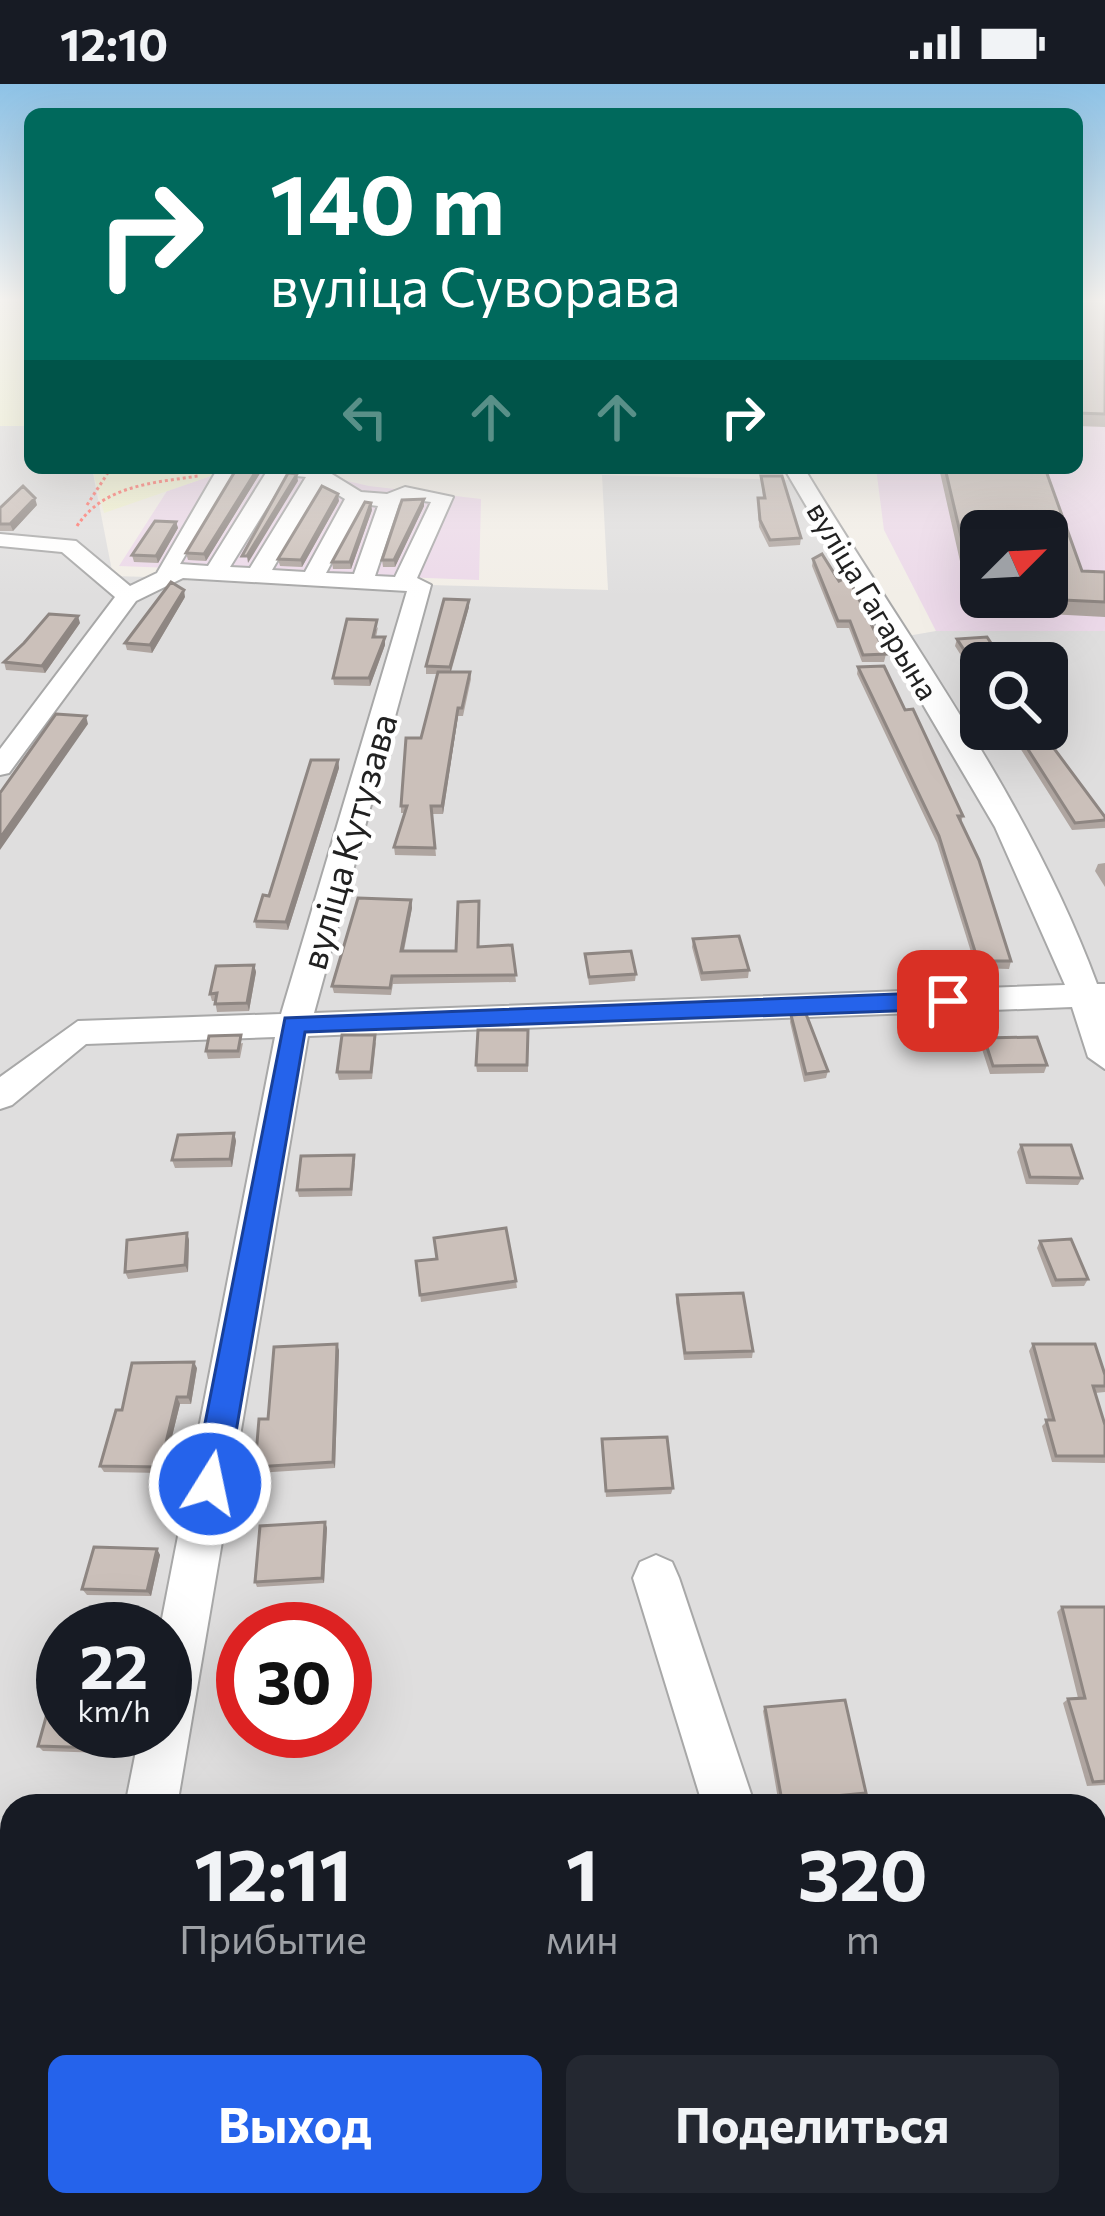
<!DOCTYPE html>
<html lang="ru">
<meta charset="utf-8">
<style>
body{margin:0;font-family:Commissioner,sans-serif;background:#242831;color:#f1f3f6;height:100vh;display:flex;flex-direction:column;font-size:45px;white-space:nowrap}
*{box-sizing:border-box;margin:0}
p{font-size:39px;color:#9ea1a6}
.icon{flex:none;width:66px;height:66px;fill:none;stroke:currentColor;stroke-width:2;stroke-linecap:round;stroke-linejoin:round}
.map{position:relative;flex:1;overflow:hidden}
.panel{position:absolute;left:0px;top:1710px;width:1107px;height:423px;display:flex;flex-direction:column;background:#171b24;border-radius:36px 36px 0 0;box-shadow:0 12px 48px #0002}
.panel>*{flex:none}
.hud{position:absolute;left:24px;top:24px;width:1059px;height:366px;border-radius:18px;box-shadow:0 12px 48px #0002;background:#00695c;color:#fff;overflow:hidden}
.needle{width:78px;rotate:66deg}
.fabs{position:absolute;left:960px;top:426px;display:grid;gap:24px}
.fabs a{display:grid;place-items:center;width:108px;height:108px;border-radius:18px;background:#171b24;box-shadow:0 12px 48px #0002;font-size:60px}
.speed{position:absolute;left:36px;top:1518px;display:flex;gap:24px;font-size:60px;font-weight:700;text-align:center}
.speed>*{display:grid;place-content:center;width:156px;height:156px;border-radius:50%;background:#171b24;box-shadow:0 12px 48px #0002;line-height:1}
.speed small{font-size:30px;font-weight:400}
.speed .limit{border:18px solid #d22;background:#fff;color:#111}
.pin{position:absolute;display:grid;place-items:center;width:102px;height:102px;color:#fff;margin:-51px;border-radius:24px;box-shadow:0 6px 18px #0006}
.me{position:absolute;width:132px;margin:-66px;rotate:10deg;stroke-linejoin:round;filter:drop-shadow(0 0 9px #0008)}
.turn{display:flex;align-items:center;gap:42px;height:252px;padding:0 48px;font-size:54px}
.turn .icon{width:156px;height:156px;stroke-width:2.5}
.turn b{display:block;font-size:84px;line-height:102px}
.lanes{display:flex;align-items:center;height:114px;padding:0 48px;background:#0003;justify-content:center;gap:60px;direction:ltr}
.lanes .off{opacity:.35}
.eta{display:flex;justify-content:space-evenly;align-items:center;height:204px;text-align:center}
.eta b{font-size:72px;font-weight:700;line-height:84px}
.cta{display:flex;gap:24px;margin-top:auto;padding:24px 48px}
.cta a{flex:1;height:138px;border-radius:18px;background:#2563eb;color:#fff;font-size:48px;font-weight:700;line-height:138px;text-align:center}
.cta a+a{background:#242831;color:#f1f3f6}
.status{display:flex;justify-content:space-between;align-items:center;height:84px;padding:0 60px;background:#171b24;direction:ltr}
.status svg{height:33px;fill:currentColor}
.map>svg:first-child{display:block}
.residential{fill:#dfdede;fill-rule:evenodd}
.industrial{fill:#ecd9e9;fill-rule:evenodd}
.farmland{fill:#f1f2d2}
.lines{fill:none;stroke-linecap:round;stroke-linejoin:round}
.minor-casing{stroke:#a8a8a8;stroke-width:4}
.path{stroke:#ff736b;stroke-width:3;stroke-dasharray:3 3;stroke-linecap:butt}
.minor{fill:#fff;fill-rule:evenodd}
.wall{fill:#afa5a0;fill-rule:evenodd}
.shaded-wall{fill:#8e8682}
.building{fill:#cbc0ba;stroke:#8e8682;stroke-width:3}
.route{fill:#2563eb;stroke:#184099;stroke-width:3}
.labels{text-anchor:middle;dominant-baseline:central;stroke-width:9;stroke-linejoin:round;paint-order:stroke}
.far-street-label{font-size:30px;fill:#212121;stroke:#fff}
.street-label{font-size:36px;fill:#212121;stroke:#fff}
</style>
<div class="status"><b>12:10</b><svg viewBox="0 0 49 12"><path d="M0 12V9h3v3zM5 12V6h3v6zM10 12V3h3v9zM15 12V0h3v12zM26 1h20v11H26zM47 4h2v5h-2z"/></svg></div>
<div class="map">
<svg width="1105" height="2132" viewBox="0 0 1105 2132">
<rect width="100%" height="100%" fill="#f2eee7"/>
<path class="residential" d="M0,342h30v42h62l21,108 495,14 -6,-115 188,5 100,159 46,-8h169v1585h-1105zM981,579h66v66h-66zM63,1545h102v102h-102zM243,1545h102v102h-102zM12,1722h1083v399h-1083z"/>
<path class="industrial" d="M1077,215h28v332h-169l-52,-101 -8,-62h201zM981,447h66v66h-66z
M234,384h57l78,18 112,13 -2,81 -360,-14 48,-75z"/>
<path class="farmland" d="M0,215h30v127h-30z
M92,384h142l-130,45z"/>
<g class="lines">
<g class="minor-casing">
<path id="minor" d="M218,384l18,2 -56,94 28,2 61,-98h53l39,24 26,2 18,-7 48,10 -36,81 14,7 -117,428 751,-28 -70,-158 -211,-359h20c101,168 225,331 293,516h8v85l-17,-12 -16,-50 -764,29 -131,770h-52l15,-75h25v-102h-5l115,-592 -189,7 -74,61 -12,4v-32l78,-56 203,-7 126,-423 -224,-13 -47,23 -127,172 -9,2v-26l115,-152 -53,-45 -62,-6v-12l76,7 54,45 27,-13zM287,391l19,2 -56,91 -20,-1zM322,401l23,14 -40,73 -33,-2zM408,415l23,3 -36,75 -20,-1 24,-72zM363,420l15,2 -24,68 -28,-1z
M656,1471l16,7 7,16 76,228h-52l-70,-228 7,-16z
M0,1922l12,2v58l-12,-2z
M207,2121h62l-2,11h-62z
M854,2121h101l5,11h-101z"/>
</g>
<path class="path" d="M87,421l24,-37
M77,442c27,-41 76,-43 121,-50"/>
<use href="#minor" class="minor"/>
</g>
<path class="wall" d="M1077,215h28v128l-28,-1z
M237,384h25v2l-56,91 -18,-1 -2,-7z
M939,384h106l37,103 23,1v45l-134,-7zM981,447l66,66h-66z
M761,392l40,62 -1,7 -31,2 -10,-20 -1,-29h5z
M424,415v7l-29,61h-12l-1,-7z
M339,417l-37,66 -22,-1 -2,-7z
M37,421l-24,26h-13v-23z
M372,426l-21,59h-18l-1,-7z
M176,438l2,6 -20,35 -24,-1 -2,-7z
M813,475l73,95 -2,8h-22l-13,-34h-12l-25,-62z
M185,513l-33,56 -25,-3 -2,-7z
M469,523l-18,65h19l1,7 -8,37h-5l-15,98h-11l4,42 -41,-1 -1,-8 10,-34h-3v-7l20,-68 16,-64h-11v-8z
M80,539l-35,50 -39,-3 -2,-8z
M378,543l-2,10 9,8 -15,41 -36,-1 -1,-7z
M957,555l24,24v24l-26,-41z
M858,583l47,43 58,106 -2,6 50,139 -2,8 -33,-1 -39,-125 -80,-169z
M1008,645h39l1,2 -2,7 59,79v11l-33,2z
M338,676l1,8 -51,162 -32,-2 -1,-7z
M1105,779v24l-10,-16 3,-7z
M411,816l1,8 -8,43h52l56,-6 4,37 -123,2 -2,11 -57,-2 -2,-7z
M693,855l56,31 -1,8 -47,3 -9,-34z
M585,870l51,20 -1,7 -46,4z
M254,881l2,7 -7,39 -32,1 -2,-11h-3l-2,-7z
M791,931l37,56 -2,7 -22,4 -14,-60z
M528,946v42h-51l-1,-7z
M984,954l63,27 -3,8 -54,1 -9,-28z
M376,958l-4,37 -33,1 -2,-8z
M243,959l-3,15 -32,1 -2,-8z
M234,1049l2,8 -4,26 -57,1 -3,-8z
M1021,1061l61,33 -4,7 -52,-1 -9,-32z
M355,1079l-3,33 -53,1 -2,-7z
M187,1149l2,7 -1,32 -60,7 -3,-7z
M1040,1157l48,38 -4,7 -32,1 -15,-39z
M416,1177l100,20 1,7 -96,14z
M677,1211l76,56 -1,7 -68,2 -8,-58z
M1033,1260l72,31v17l-10,1 10,32v38l-53,-1 -10,-36 6,-6 -19,-69z
M339,1266l-4,118 -78,5 -2,-6z
M197,1284l-6,36h-11l-17,69 -59,-1 -4,-6 22,-56z
M602,1361l71,43 -2,6 -65,3z
M325,1438l2,6 -3,55 -67,4 -2,-5z
M157,1465l3,6 -9,41 -64,-1 -5,-6z
M1062,1523h43v178l-18,1 -24,-83 5,-4 10,-1 -21,-86z
M765,1623l101,86 -3,4 -84,8 -16,-94z
M63,1647h48l-5,22 -63,-2 -5,-5z"/>
<path class="shaded-wall" d="M258,384h4v2l-56,91 -2,-7z
M297,390l1,7 -50,82 -1,-7z
M338,410l1,7 -37,66 -1,-7z
M35,414l2,7 -24,26 -3,-7z
M424,415v7l-29,61 -1,-7z
M371,419l1,7 -21,59 -1,-7z
M176,438l2,6 -20,35 -2,-7z
M184,506l1,7 -33,56 -2,-8z
M469,516v7l-19,67v-7z
M78,532l2,7 -35,50 -3,-7z
M385,553v8l-15,41 -1,-8z
M458,624v8l-15,98 -1,-8z
M86,632l2,8 -88,126v-12z
M338,676l1,8 -51,162 -2,-8z
M411,816l1,8 -10,50 -1,-7z
M254,881l2,7 -7,39 -2,-8z
M234,1049l2,8 -4,26 -2,-8z
M187,1149l2,7 -1,32 -3,-7z
M337,1260l2,6 -4,118 -2,-6z
M194,1278l3,6 -6,36 -3,-7z
M177,1313l3,7 -17,69 -3,-6z
M325,1438l2,6 -3,55 -2,-5z
M157,1465l3,6 -9,41 -4,-5z
M106,1647h5l-5,22 -4,-5z"/>
<path class="building" d="M1077,215h28v115l-28,-1z
M237,384h21l-54,86 -18,-1z
M945,384h100l37,103 23,1v30l-105,-5h47v-66h-66v65h-6z
M288,389l9,1 -50,82h-5z
M761,392h21l19,62 -31,2 -10,-20 -2,-22h7z
M23,402l12,12 -25,26h-10v-16z
M322,402l16,8 -37,66 -23,-1z
M424,415l-30,61h-12l20,-60z
M365,418l6,1 -21,59h-18z
M155,437l21,1 -20,34 -24,-1z
M822,470l17,27 9,-4 38,77 -23,1 -13,-34h-12l-25,-62z
M171,498l13,8 -34,55 -25,-2z
M444,515l25,1 -19,67 -24,-1z
M49,530l29,2 -36,50 -38,-4 20,-19z
M347,535l30,1 -4,17h12l-16,41h-36z
M987,553l17,26h-23v13l-24,-37z
M884,582l21,44 8,-1 50,107h-5l21,44 32,101h-33l-39,-125 -81,-169z
M438,588h32l-8,36h-4l-16,98h-11l4,42 -41,-1 13,-41h-6l5,-68h15z
M56,630l30,2 -86,122v-45z
M1015,645h32l1,2h-7l64,86v3l-30,3z
M311,676h27l-52,162 -31,-1 8,-26 6,1z
M358,814l53,2 -10,51h55l2,-49 21,-1 -1,46 34,-2 4,30 -124,1 -2,12 -58,-2z
M739,852l10,34 -47,3 -9,-34z
M631,867l5,23 -47,3 -4,-23z
M254,881l-7,38 -32,1 2,-11 -7,1 6,-28z
M806,930l22,57 -22,3 -15,-59z
M478,946h50l-1,35h-51z
M241,951l-3,16h-32l3,-15z
M342,951h33l-4,37h-34z
M1037,953l10,28 -54,1 -9,-28z
M234,1049l-4,26 -58,1 6,-25z
M1021,1061h50l11,33 -52,-1z
M354,1071l-3,34 -54,1 4,-34z
M506,1144l10,53 -96,14 -4,-34 21,-2 -3,-21z
M187,1149l-2,32 -60,7 2,-32z
M1071,1155l17,40 -32,1 -16,-39z
M743,1209l10,58 -68,2 -8,-58z
M337,1260l-4,118 -78,5 4,-48h9l6,-72z
M1033,1260h62l10,31v11h-12l12,39v31h-49l-10,-36h8z
M194,1278l-6,35h-11l-17,70 -60,-1 16,-56h6l10,-47z
M667,1353l6,51 -67,3 -4,-52z
M325,1438l-3,56 -67,4 5,-56z
M94,1463l63,2 -10,42 -65,-2z
M1062,1523h43v174l-12,1 -25,-83 17,-1z
M53,1608h10v39h43l-4,17 -64,-2z
M845,1616l21,93 -84,8 -17,-94z
M30,2126l32,6h-34z"/>
<linearGradient id="sky" x2="0" y2="1"><stop stop-color="#8dc2e6"/><stop offset="0.42" stop-color="#f9f7f4"/><stop offset="1" stop-color="#f9f7f4" stop-opacity="0"/></linearGradient>
<rect width="1105" height="514" fill="url(#sky)"/>
<path class="route" d="M948,908l12,9 -12,8 -643,23 -78,452 -5,11 -12,4 -12,-4 -5,-11 92,-466z"/>
<g class="labels">
<g class="far-street-label">
<text transform="translate(874 516) rotate(59)">вуліца Гагарына</text>
</g>
<g class="street-label">
<text transform="translate(347 757) rotate(-74)">вуліца Кутузава</text>
</g>
</g>
</svg>
<div class="fabs">
<a><svg class="needle" viewBox="-14 -14 28 28"><path d="M0-13l5 13h-10z" fill="#e53935"/><path d="M0 13l5-13h-10z" fill="#9ea1a6"/></svg></a>
<a><svg class="icon" aria-label="search" viewBox="0 0 24 24"><circle cx="10" cy="10" r="6"/><path d="M15 15l6 6"/></svg></a>
</div>
<div class="speed"><div>22<small>km/h</small></div><div class="limit">30</div></div>
<div class="pin" style="left:948px;top:917px;background:#d93025"><svg class="icon" aria-label="arrive" viewBox="0 0 24 24"><path d="M6 21V4h12l-3 4 3 4H6"/></svg></div>
<svg class="me" style="left:210px;top:1400px" viewBox="-20 -20 40 40"><circle r="17" fill="#2563eb" stroke="#fff" stroke-width="3"/><path d="M0-11L8 9 0 5-8 9z" fill="#fff"/></svg>
<div class="hud">
<div class="turn"><svg class="icon" aria-label="right" viewBox="0 0 24 24"><path d="M7 20v-9h11M14 6l5 5-5 5"/></svg><div><b>140 m</b>вуліца Суворава</div></div>
<div class="lanes"><svg class="icon off" aria-label="left" viewBox="0 0 24 24"><path d="M17 20v-9H6M10 6l-5 5 5 5"/></svg><svg class="icon off" aria-label="ahead" viewBox="0 0 24 24"><path d="M12 20V5M6 11l6-6 6 6"/></svg><svg class="icon off" aria-label="ahead" viewBox="0 0 24 24"><path d="M12 20V5M6 11l6-6 6 6"/></svg><svg class="icon" aria-label="right" viewBox="0 0 24 24"><path d="M7 20v-9h11M14 6l5 5-5 5"/></svg></div>
</div>
<section class="panel">
<div class="eta">
<div><b>12:11</b><p>Прибытие</p></div>
<div><b>1</b><p>мин</p></div>
<div><b>320</b><p>m</p></div>
</div>
<div class="cta"><a>Выход</a><a>Поделиться</a></div>
</section>
</div>
